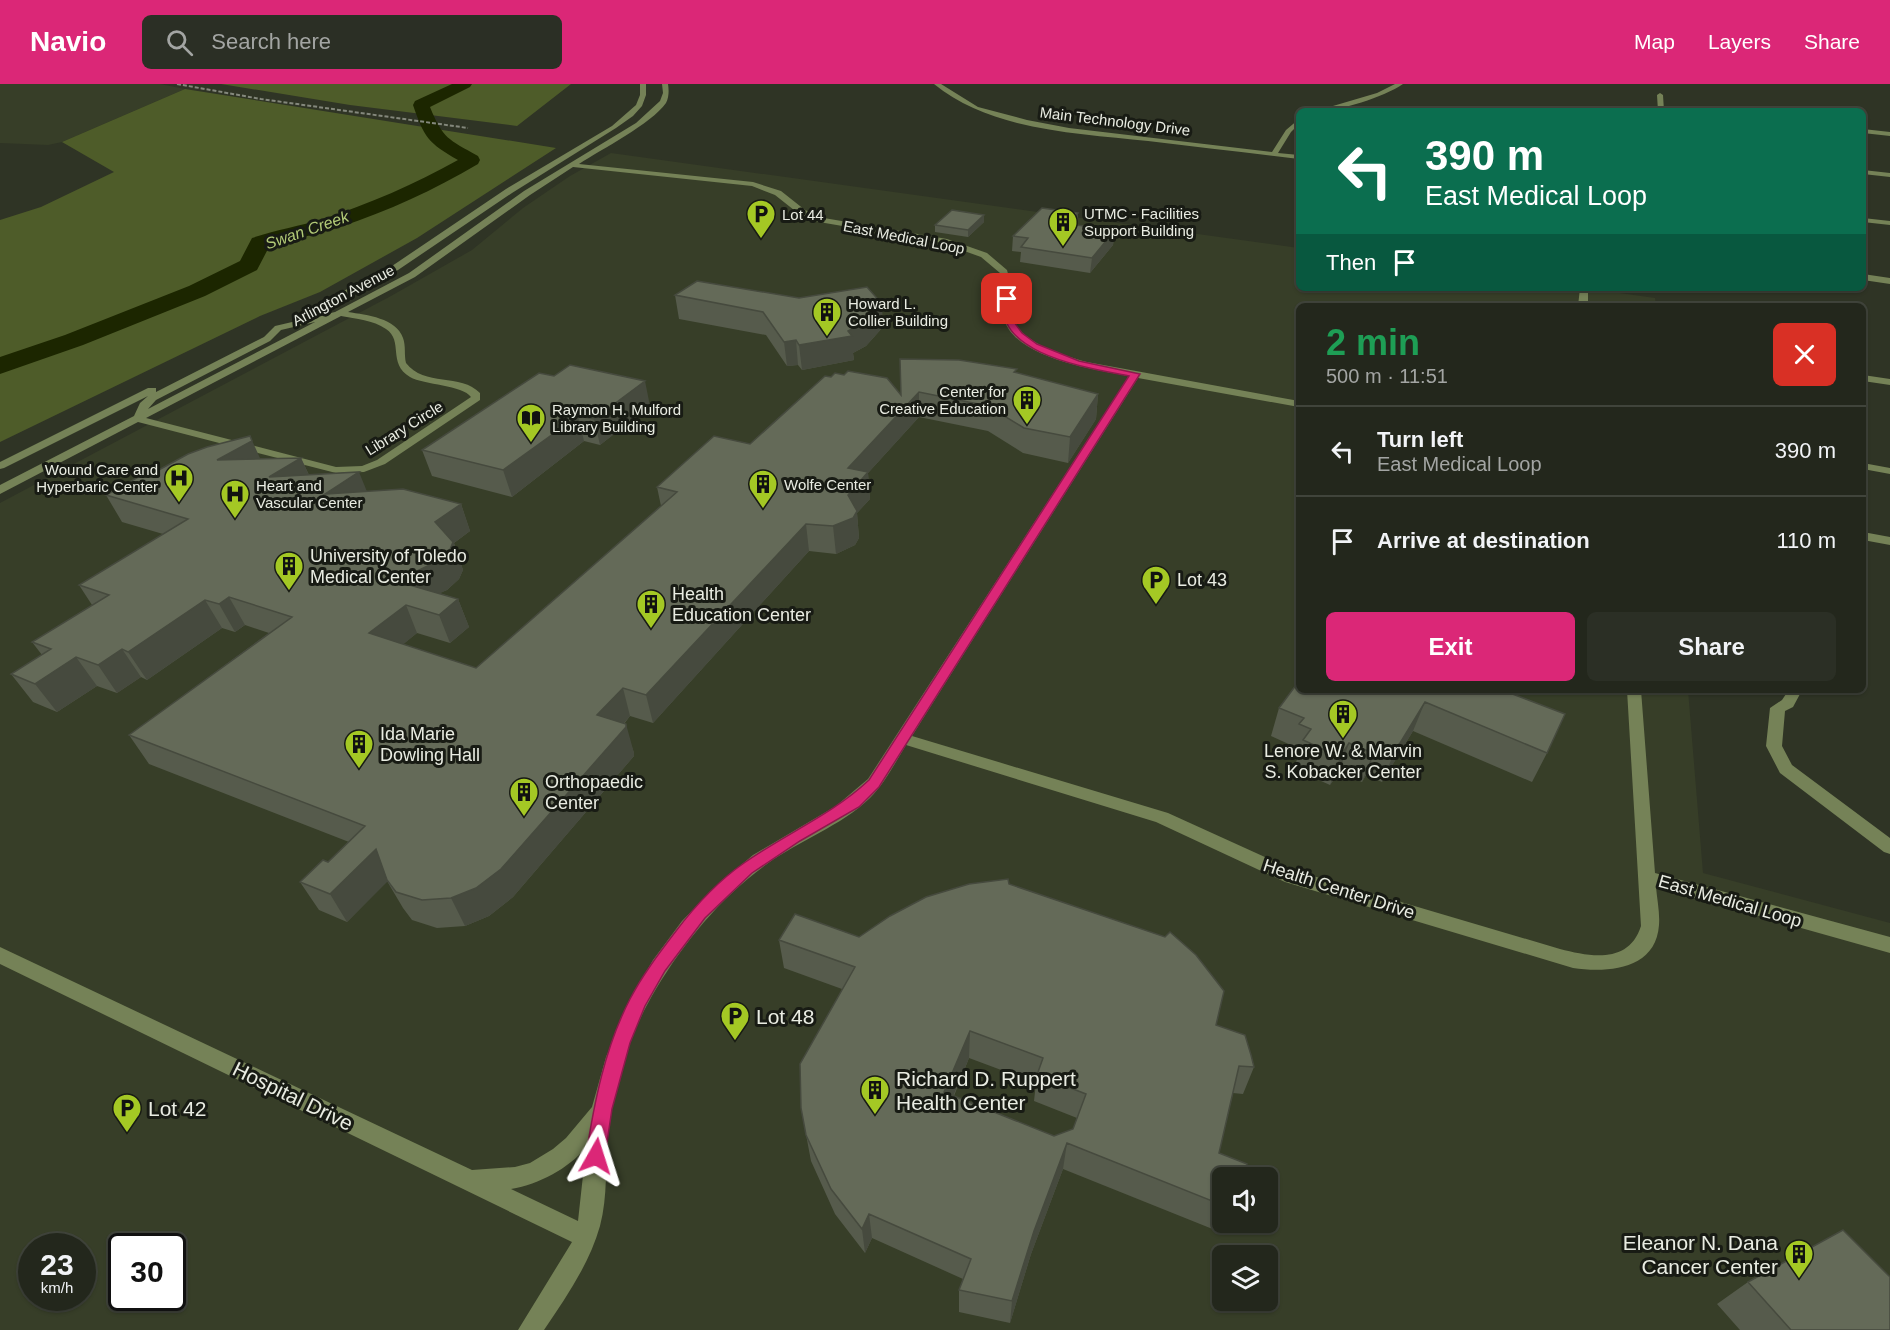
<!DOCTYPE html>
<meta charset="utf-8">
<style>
body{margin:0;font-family:Helvetica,sans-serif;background:#2b2f25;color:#f1f3f6;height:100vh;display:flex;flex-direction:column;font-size:22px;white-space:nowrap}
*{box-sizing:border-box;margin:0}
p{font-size:20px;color:#a3a5a3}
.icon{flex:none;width:33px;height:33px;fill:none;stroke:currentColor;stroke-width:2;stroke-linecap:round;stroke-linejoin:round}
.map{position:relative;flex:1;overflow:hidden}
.panel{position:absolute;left:1296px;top:219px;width:570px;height:390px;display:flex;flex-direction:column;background:#23271c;border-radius:9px;box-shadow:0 2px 4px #0004,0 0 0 2px #40443b}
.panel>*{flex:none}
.top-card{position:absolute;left:1296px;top:24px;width:570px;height:183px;border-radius:9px;box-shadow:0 2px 4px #0004,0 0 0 2px #40443b;background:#0b6e4f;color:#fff;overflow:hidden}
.fabs{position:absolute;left:1212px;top:1083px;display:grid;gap:12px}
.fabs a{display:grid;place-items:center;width:66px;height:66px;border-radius:9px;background:#23271c;box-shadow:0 2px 4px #0004,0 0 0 2px #40443b;font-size:30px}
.speed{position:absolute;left:18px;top:1149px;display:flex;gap:12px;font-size:30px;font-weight:700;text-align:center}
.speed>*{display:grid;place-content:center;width:78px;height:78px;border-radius:50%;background:#23271c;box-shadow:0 2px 4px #0004,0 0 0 2px #40443b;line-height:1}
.speed small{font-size:15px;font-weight:400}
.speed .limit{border:3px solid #111;border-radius:9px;background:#fff;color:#111}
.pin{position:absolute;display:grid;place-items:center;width:51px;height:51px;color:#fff;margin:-26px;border-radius:12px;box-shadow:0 3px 9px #0006}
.me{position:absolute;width:66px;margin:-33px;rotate:6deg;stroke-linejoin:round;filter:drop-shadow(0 0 4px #0008)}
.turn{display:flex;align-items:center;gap:21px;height:126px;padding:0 30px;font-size:27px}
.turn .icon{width:78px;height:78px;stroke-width:2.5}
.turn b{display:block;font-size:42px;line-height:51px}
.then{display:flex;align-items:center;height:57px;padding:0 30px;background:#0003;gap:12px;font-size:22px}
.round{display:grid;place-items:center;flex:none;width:63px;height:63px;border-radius:9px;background:#2b2f25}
.summary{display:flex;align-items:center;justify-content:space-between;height:102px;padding:0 30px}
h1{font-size:36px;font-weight:600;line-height:45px;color:#1e9e55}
.button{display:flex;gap:12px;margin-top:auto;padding:12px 30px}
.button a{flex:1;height:69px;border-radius:9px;background:#db2777;color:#fff;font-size:24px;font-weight:600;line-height:69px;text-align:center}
.button a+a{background:#2b2f25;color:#f1f3f6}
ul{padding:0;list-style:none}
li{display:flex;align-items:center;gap:18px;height:90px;padding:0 30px;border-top:2px solid #40443b}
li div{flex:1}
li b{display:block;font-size:22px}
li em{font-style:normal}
header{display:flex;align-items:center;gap:36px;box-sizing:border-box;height:84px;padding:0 30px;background:#db2777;color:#fff}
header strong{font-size:28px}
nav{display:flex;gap:33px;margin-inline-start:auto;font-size:21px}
.search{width:420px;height:54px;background:#2b2f25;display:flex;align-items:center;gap:15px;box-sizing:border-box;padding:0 21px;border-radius:9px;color:#a3a5a3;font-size:22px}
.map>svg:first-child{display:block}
.built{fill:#373e28;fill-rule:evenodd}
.green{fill:#4e5c29}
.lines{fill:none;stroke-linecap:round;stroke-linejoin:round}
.river{fill:#1c2600;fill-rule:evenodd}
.minor{fill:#758257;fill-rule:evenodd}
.rail{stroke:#84887c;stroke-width:2;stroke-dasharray:4 2;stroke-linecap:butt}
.wall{fill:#565b4c;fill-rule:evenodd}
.shaded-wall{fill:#464a3e}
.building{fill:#646a58;stroke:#464a3e;stroke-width:1.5;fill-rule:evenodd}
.route{fill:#db2777;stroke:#8e194d;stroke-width:1.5}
.labels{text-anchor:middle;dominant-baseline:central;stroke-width:6;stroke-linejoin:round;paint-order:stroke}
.far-street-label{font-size:15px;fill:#e9ece2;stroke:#181b14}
.far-poi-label{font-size:15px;fill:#e9ece2;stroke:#181b14;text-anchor:start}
.far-water-label{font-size:16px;font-style:italic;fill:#b2ca77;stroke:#181b14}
.poi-label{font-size:18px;fill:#e9ece2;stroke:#181b14;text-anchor:start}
.street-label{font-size:18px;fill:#e9ece2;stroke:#181b14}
.near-poi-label{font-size:21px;fill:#e9ece2;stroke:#181b14;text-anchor:start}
.near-street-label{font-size:21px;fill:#e9ece2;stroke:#181b14}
</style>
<header>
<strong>Navio</strong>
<div class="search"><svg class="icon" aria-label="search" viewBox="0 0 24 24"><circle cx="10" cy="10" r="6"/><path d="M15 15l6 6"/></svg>Search here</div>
<nav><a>Map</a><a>Layers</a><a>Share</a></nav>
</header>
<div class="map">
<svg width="1890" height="1246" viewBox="0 0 1890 1246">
<rect width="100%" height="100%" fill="#2f3425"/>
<path class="built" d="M0,0h160l25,5 -123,53 -14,3 -48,-2z
M611,69l688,95v40h285l71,10 1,8h-357v384h389l15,183 187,50v407h-1890v-827l391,-207 81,-46 51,-42 47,-32zM1222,1094h46v44h-46zM32,1162h50v52h-50zM122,1162h50v52h-50zM1222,1172h46v44h-46z"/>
<path class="green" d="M221,0h350l-54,42 -167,-21z
M185,5l371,59 -139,90 -97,54 -60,24 -260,126v-222l41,-13 73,-35 -52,-30z"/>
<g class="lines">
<path class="river" d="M452,0h20l-2,3 -40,20c13,32 18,32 48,49l2,4 -2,4c-44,26 -90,47 -138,63 -23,8 -48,11 -71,20l-12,23 -52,26 -122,49 -83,29v-17l65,-22 124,-49 51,-25 12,-23c23,-8 48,-12 71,-19 46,-15 92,-35 135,-59 -30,-17 -34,-23 -45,-55l2,-4z"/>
<path class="minor" d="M640,0h6v11l-4,11 -9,10 -17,12 -104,65 -114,77 -93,47 -8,-2 95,-49 114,-77 106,-63 24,-21 4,-10z
M662,0h6c1,6 1,13 -2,19 -15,21 -64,46 -87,61l174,18 28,9 24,19 19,8 123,21 40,14 20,17c5,15 2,32 6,47 5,25 52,39 74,45l212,39v6l-161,-29 -226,358 256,77 128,58 264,78c31,8 69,15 81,-23l-14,-236h14l14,183 235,64v16l-234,-66c1,12 4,26 3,38 -3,45 -52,48 -86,43l-288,-86 -129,-60 -250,-77c-11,18 -21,38 -36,53 -29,28 -70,42 -103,66 -46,33 -82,77 -111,125 -26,43 -43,97 -48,146 -3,31 0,61 -8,91 -11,39 -34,71 -56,104h-26l54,-88 -572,-278v-17l472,223 43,-3 15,-4 23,-14 13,-11 26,-31 14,-50 26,-61 21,-36 29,-39 34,-35 37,-31 83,-49 32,-27 261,-403c-34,-6 -114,-18 -125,-57 -4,-14 -3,-32 -4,-46l-19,-16 -39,-14 -123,-21 -20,-8 -24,-19 -23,-9 -179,-19 -43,28 -115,82 -67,35c19,3 48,6 55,26 3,8 1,17 3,25 18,24 55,10 74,30v7l-95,64 -21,8 -28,1 -198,-51 -138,72v-9l134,-69 6,-13 8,-7 -144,72 -4,1v-7l148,-74h8v4l108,-55 11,-11 60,-14 74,-39 115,-82 112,-68 24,-22 3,-8zM341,232c15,3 32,4 45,13 18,12 1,34 24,48 14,8 53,8 61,20l-94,63 -15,6 -26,1 -190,-49zM315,238l-167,87 8,-9 114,-59 11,-11zM586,1064l-8,73 -67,-32c29,-5 56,-20 75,-41z
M934,0h7l37,23 49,13 42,8 203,24 14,-22 13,-11v5l-8,8 -13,21 21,2v4c-50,-6 -100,-12 -151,-18 -70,-8 -157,-10 -214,-57z
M1395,0h8c-19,13 -63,27 -87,27l61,-18z
M1660,9l3,2 1,16h-6l-1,-16z
M1863,45l27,3v4l-27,-3z
M1863,86l27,3v4l-27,-3z
M1863,134l27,3v4l-27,-3z
M1863,190l27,4v6l-27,-4z
M1580,204h8v18h-10z
M1863,291l27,4v6l-27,-4z
M1863,379l27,5v6l-27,-5z
M1863,448l27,5v8l-27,-5z
M1785,606h14l1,4 -7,13 -8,4 -3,35 10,19 98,73v16l-6,-2 -104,-79 -14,-27 4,-38 12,-8 4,-6z"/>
<path class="rail" d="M177,0l84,15 207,29"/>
</g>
<path class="wall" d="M1078,129l-1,12 38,5 -2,15 -23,28 -70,-11 1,-10 -9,-1 1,-15z
M984,138l-16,15 -33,-5v-7z
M675,211l208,32 -17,19 -13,7 1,7 -52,10 -4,-5 -11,1 -21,-31 -87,-16z
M539,289l111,33 -50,39 -16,-4 -72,56 -80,-21 -10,-26z
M1017,289l81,21 -2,25 -28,44 -45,-10 -35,-22 -69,-14 -51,56 2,26 -13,14 2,25 -4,7 -19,9 -27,-3 -156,172 -23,-7 -6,8 10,29v3l-121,141 -24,19 -24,10 -28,2 -25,-8 -9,-12 -16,-27 -40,41 -28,-12 -19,-28 28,-20 21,-20 -200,-78 -20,-29 140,-102 -24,-8 -10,7 -13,-4 -75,52 -6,-3 -24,16 -20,-7 -40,26 -24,-10 -22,-28 31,-19 -10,-13 60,-37 -13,-20 84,-51 -41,-12 -16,-27 40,-18 115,-18 40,-1 8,17 58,16 94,13 9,27 -16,12 9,27 -4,9 -12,11 -8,3 19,6 11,28 -19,16 -33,-10 -14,11 73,24 185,-162 -4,-19 93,-43 151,-49z
M1502,606l45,63 -15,29 -119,-51 -31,51 -16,-7 -4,7 -23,-10 -9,13 -36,-16 4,-13 -7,-4 2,-6 -22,-10 8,-28z
M1009,800l207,141 38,42 -11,27 -10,-1 -14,60 3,25v41l-7,11 -152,-61 -32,85 -21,69 -51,-11v-22l4,-11 -91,-41 -7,15 -30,-39 -24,-53 -10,-53 41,-119 -58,-21 -5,-28 80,-3zM969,974l67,25 -2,18 43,17 -4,11 -19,7 -100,-40z
M1748,1198l142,48h-150l-23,-26z"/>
<path class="shaded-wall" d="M1078,129l-1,15 -9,-4z
M984,131v7l-16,15v-7z
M1115,146l-2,15 -23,28 2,-15z
M882,220l1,23 -17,19 -13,7 1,7 -52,10 -3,-25z
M796,256l2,25 -11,1 -3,-24z
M645,297l5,25 -50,39 -6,-26z
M919,308v25l-51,56 2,26 -13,14 2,25 -4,7 -19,9 -3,-28 15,-31v-27z
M1098,310l-2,25 -28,44 2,-26z
M578,332l6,25 -72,56 -9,-27z
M250,352l14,31 -47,-7z
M301,374l12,26 -44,-7z
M359,388l11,27 -45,-5z
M461,420l9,27 -16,12 9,27 -4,9 -12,11 -35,17 -16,-26 39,-59z
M806,440l3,27 -156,172 -7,-28z
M229,513l16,28 -10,7 -16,-28z
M458,515l11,28 -19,16 -11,-28z
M205,516l17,28 -75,52 -19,-28z
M406,521l11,28 -35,29 -13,-29z
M122,565l19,28 -24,16 -19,-28z
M76,573l21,29 -40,26 -22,-28z
M623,604l7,28 -24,28 -9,-29z
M1425,618l-12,29 -31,51 12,-29z
M626,640l8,29v3l-121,141 -24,19 -24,10 -14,-28z
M1349,659l-10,29 -9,13 10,-28z
M1377,662l-11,29 -4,7 11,-29z
M376,765l16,28 -45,45 -17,-28z
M970,947l-1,27 -25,60v-26z
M1067,1059l-4,26 -32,85 -21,69 2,-22 22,-70z
M1222,1129v6l-7,11z
M869,1130l3,24 -7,15 -3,-24z"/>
<path class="building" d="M1042,124l36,5 -10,11 47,6 -23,28 -71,-11 7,-9 -15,-2z
M952,126l32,5 -16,15 -33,-5z
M697,197l102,17 68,-11 15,17 -17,18 -17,9 4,5 -53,9 -3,-5 -12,2 -21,-30 -88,-17z
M900,275l59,1 58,9 -3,3 84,22 -28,43 -46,-9 -36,-22 -69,-14 -71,76 20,4 -20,23 9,16 -4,7 -20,8 -27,-2 -160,171 -23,-7 -26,27 29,9v3l-125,142 -25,19 -25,10 -29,2 -26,-8 -9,-12 -11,-31 -46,45 -30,-12 23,-22 5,2 37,-36 -236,-91 163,-118 -63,-20 -10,7 -14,-4 -77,52 -6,-3 -24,16 -22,-8 -41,27 -24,-10 40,-25 -19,-7 77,-47 -30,-10 109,-66 -82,-24 34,-19 6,1 42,-23 19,-7 43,-11 2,5 -35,19 84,-2 -32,19 90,-5 -34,22 78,-5 58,15 -26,18 18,20 -4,10 -13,10 -40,19 62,18 -19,16 -33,-10 -37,28 107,35 201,-176 -20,-5 57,-51 36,8 75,-68 6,1 4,-4 9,2 4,-4 39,7 14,17z
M570,281l75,16 -51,38 -16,-3 -75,54 -81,-20 117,-77 15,3z
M1299,597v9h203l63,24 -18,39 -122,-51 -31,51 -17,-7 -4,7 -24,-10 -9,14 -37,-17 8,-11 -12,-5 5,-6 -25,-10z
M1008,795l1,5 156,53 5,-5 26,23 28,36 -8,34 29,10 6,20 3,12 -15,-1 -20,87 28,11 -5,14h-20v27l-155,-62 -33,88 -22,70 -53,-11 12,-31 -102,-45 -7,15 -31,-40 -25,-54 -5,-27 -1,-44 55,-97 -76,-27 16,-26 64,23 31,-21 36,-19 43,-13zM970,947l73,27 -6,17 49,19 -13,35 -19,7 -110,-44z
M1843,1146l47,47v53h-99l-43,-48z"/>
<path class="route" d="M1004,213l7,2 3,23 8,11 15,11 42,17 61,13 -261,413 -20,20 -59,34 -48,32 -47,45 -40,53 -20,35 -15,37 -18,66 -7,47 -3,7 -6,3 -7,-3 -3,-7c8,-53 19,-109 44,-157 13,-25 30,-47 46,-68 19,-25 42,-50 68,-68 41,-29 89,-49 125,-83l260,-404c-39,-8 -137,-21 -125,-79z"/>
<defs>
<g id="parking-pin" transform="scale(1.5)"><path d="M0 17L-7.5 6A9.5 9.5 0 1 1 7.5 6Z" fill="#a4c824" stroke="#181b14"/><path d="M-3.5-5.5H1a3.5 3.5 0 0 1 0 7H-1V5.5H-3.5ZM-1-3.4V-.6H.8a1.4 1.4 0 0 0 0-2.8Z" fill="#111"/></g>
<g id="building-pin" transform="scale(1.5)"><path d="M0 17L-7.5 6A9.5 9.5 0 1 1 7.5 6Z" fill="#a4c824" stroke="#181b14"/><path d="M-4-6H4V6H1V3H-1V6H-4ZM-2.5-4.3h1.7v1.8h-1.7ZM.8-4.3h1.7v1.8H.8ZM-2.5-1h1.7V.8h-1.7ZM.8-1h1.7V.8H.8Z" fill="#111"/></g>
<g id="library-pin" transform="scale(1.5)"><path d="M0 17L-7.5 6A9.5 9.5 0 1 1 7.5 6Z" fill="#a4c824" stroke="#181b14"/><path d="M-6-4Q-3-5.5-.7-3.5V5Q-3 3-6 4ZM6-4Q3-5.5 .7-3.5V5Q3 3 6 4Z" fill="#111"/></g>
<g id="hospital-pin" transform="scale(1.5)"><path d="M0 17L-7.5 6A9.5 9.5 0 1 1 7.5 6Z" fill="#a4c824" stroke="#181b14"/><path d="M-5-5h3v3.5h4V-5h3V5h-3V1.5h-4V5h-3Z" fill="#111"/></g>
</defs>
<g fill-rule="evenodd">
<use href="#parking-pin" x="761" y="130"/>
<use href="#building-pin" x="1063" y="138"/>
<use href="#building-pin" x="827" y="228"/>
<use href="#building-pin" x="1027" y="316"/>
<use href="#library-pin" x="531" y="334"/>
<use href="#hospital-pin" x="179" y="394"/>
<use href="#building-pin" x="763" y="400"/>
<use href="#hospital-pin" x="235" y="410"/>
<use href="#building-pin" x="289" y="482"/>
<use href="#parking-pin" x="1156" y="496"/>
<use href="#building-pin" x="651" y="520"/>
<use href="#building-pin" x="1343" y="630"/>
<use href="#building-pin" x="359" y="660"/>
<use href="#building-pin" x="524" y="708"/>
<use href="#parking-pin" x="735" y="932"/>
<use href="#building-pin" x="875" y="1006"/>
<use href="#parking-pin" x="127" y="1024"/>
<use href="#building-pin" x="1799" y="1170"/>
</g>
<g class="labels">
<g class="far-street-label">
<text transform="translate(1115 37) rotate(7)">Main Technology Drive</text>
<text transform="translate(904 153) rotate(11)">East Medical Loop</text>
<text transform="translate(343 211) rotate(-28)">Arlington Avenue</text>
<text transform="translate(404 344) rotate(-32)">Library Circle</text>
</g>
<g class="far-poi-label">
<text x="1084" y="129">UTMC - Facilities<tspan x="1084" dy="17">Support Building</tspan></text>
<text x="782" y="130">Lot 44</text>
<text x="848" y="219">Howard L.<tspan x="848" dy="17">Collier Building</tspan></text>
<text x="1006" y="307" text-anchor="end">Center for<tspan x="1006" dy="17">Creative Education</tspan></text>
<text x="552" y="325">Raymon H. Mulford<tspan x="552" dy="17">Library Building</tspan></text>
<text x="158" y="385" text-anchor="end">Wound Care and<tspan x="158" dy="17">Hyperbaric Center</tspan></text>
<text x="784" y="400">Wolfe Center</text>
<text x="256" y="401">Heart and<tspan x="256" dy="17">Vascular Center</tspan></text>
</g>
<g class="far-water-label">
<text transform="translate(307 146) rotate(-19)">Swan Creek</text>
</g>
<g class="poi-label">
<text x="310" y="472">University of Toledo<tspan x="310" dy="21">Medical Center</tspan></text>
<text x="1177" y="496">Lot 43</text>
<text x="672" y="510">Health<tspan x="672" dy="21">Education Center</tspan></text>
<text x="380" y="650">Ida Marie<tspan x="380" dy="21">Dowling Hall</tspan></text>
<text x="1343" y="667" text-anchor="middle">Lenore W. &amp; Marvin<tspan x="1343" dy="21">S. Kobacker Center</tspan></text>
<text x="545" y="698">Orthopaedic<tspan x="545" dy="21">Center</tspan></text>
</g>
<g class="street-label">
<text transform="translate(1339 805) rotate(18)">Health Center Drive</text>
<text transform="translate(1730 817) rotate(16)">East Medical Loop</text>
</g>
<g class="near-poi-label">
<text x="756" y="932">Lot 48</text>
<text x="896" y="994">Richard D. Ruppert<tspan x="896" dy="24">Health Center</tspan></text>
<text x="148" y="1024">Lot 42</text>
<text x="1778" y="1158" text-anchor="end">Eleanor N. Dana<tspan x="1778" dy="24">Cancer Center</tspan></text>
</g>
<g class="near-street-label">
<text transform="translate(293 1012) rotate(26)">Hospital Drive</text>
</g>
</g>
</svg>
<div class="fabs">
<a><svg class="icon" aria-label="sound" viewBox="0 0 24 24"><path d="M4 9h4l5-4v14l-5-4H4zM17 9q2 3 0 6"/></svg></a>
<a><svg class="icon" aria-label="layers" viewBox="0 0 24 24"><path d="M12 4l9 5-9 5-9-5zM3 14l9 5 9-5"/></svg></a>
</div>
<div class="speed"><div>23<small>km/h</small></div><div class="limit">30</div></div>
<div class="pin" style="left:1007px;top:215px;background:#d93025"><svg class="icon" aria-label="arrive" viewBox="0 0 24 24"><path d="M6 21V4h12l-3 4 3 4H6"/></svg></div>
<svg class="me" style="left:596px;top:1072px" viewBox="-20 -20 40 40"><path d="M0-17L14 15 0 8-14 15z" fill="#db2777" stroke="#fff" stroke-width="4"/></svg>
<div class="top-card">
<div class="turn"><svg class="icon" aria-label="left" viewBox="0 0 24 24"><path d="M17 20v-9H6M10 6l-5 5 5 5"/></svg><div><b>390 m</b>East Medical Loop</div></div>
<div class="then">Then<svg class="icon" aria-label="arrive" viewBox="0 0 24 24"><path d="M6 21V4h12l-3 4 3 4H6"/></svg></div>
</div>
<section class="panel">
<div class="summary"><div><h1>2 min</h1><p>500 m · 11:51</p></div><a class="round" style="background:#d93025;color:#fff"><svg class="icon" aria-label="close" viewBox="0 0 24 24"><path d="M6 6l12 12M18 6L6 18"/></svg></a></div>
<ul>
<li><svg class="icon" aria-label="left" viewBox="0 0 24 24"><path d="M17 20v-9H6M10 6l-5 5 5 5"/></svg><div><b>Turn left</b><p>East Medical Loop</p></div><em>390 m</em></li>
<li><svg class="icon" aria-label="arrive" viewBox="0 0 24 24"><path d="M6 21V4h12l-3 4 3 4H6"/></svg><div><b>Arrive at destination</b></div><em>110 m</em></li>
</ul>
<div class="button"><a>Exit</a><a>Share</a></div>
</section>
</div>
